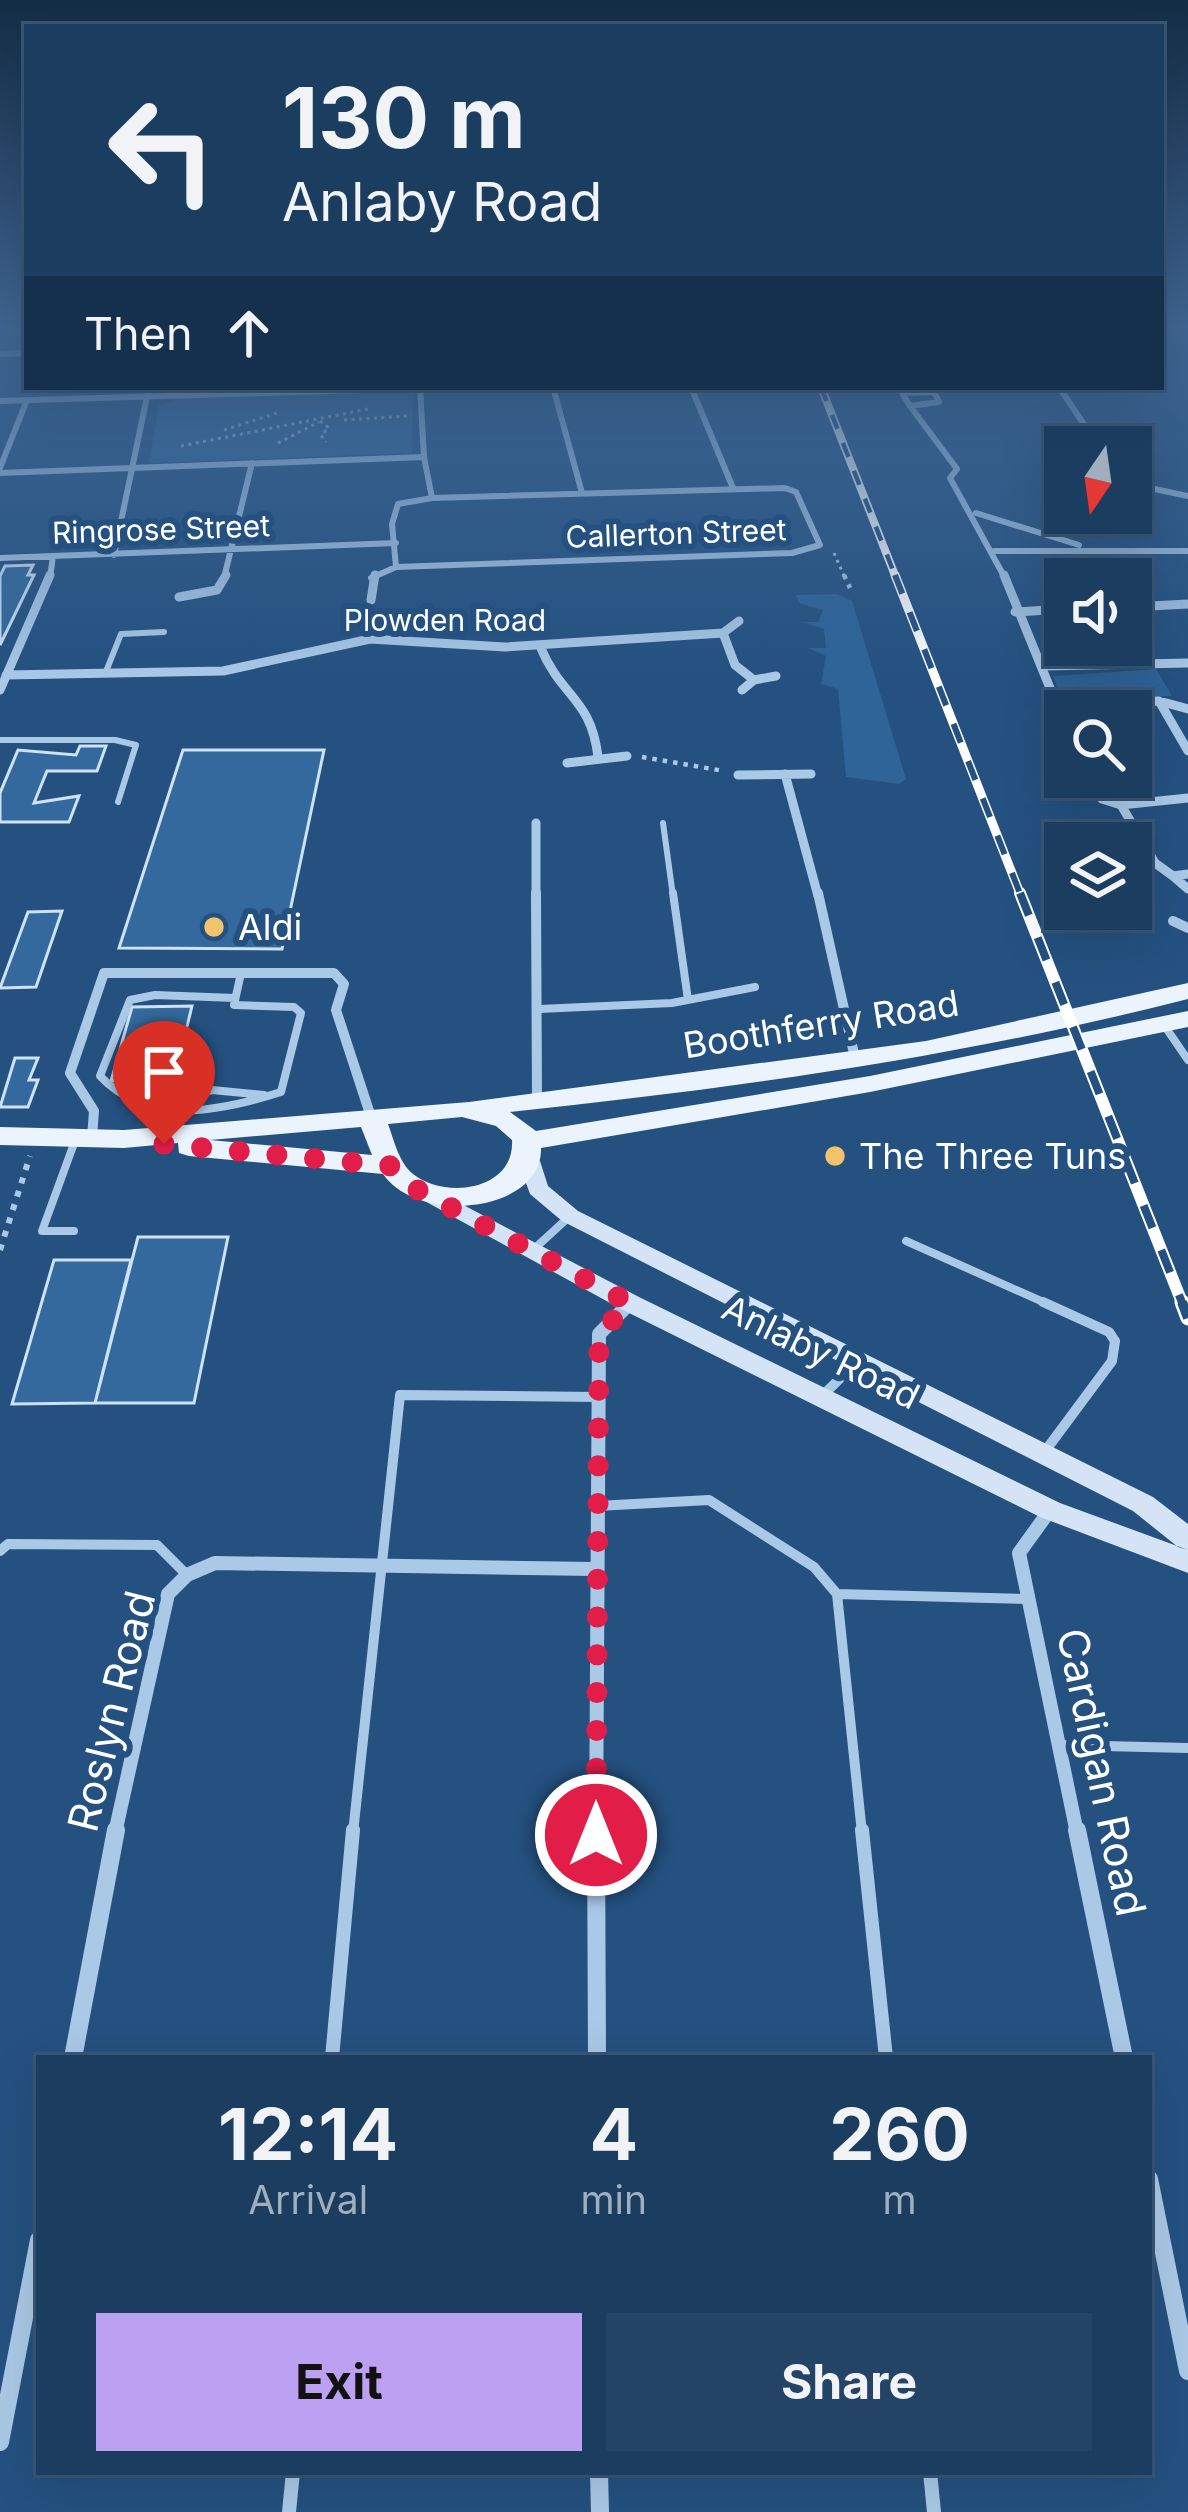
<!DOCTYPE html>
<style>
body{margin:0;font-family:Inter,sans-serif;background:#244466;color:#f1f3f6;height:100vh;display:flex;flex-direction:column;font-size:45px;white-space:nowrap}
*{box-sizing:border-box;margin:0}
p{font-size:39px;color:#a0aebd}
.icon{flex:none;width:66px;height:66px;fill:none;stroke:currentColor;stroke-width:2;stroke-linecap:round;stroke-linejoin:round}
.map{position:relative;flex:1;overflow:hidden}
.drawer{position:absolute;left:36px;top:2055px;width:1116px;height:420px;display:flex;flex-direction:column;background:#1b3d60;border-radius:0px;box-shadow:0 12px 48px #0002,0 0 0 3px #395675}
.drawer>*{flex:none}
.guide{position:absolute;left:24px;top:24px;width:1140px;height:366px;border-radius:0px;box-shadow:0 12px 48px #0002,0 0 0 3px #395675;background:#1b3d60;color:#f1f3f6;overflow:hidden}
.needle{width:78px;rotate:193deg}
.tools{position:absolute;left:1044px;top:426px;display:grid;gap:24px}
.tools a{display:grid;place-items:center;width:108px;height:108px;border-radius:0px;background:#1b3d60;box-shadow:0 12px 48px #0002,0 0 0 3px #395675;font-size:60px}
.pin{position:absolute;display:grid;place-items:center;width:102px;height:102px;color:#fff;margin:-123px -51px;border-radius:50% 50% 50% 0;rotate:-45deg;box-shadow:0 0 12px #0007}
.pin .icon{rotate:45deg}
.me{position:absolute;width:132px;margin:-66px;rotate:0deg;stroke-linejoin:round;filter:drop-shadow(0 0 9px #0008)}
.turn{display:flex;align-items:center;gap:42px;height:252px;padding:0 60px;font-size:54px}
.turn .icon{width:156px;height:156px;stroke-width:2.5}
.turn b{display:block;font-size:84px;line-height:102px}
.then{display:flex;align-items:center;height:114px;padding:0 60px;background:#0003;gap:24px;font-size:45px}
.eta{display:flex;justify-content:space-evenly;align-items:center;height:204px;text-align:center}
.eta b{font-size:72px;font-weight:700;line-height:84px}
.button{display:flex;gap:24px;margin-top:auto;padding:24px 60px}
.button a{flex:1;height:138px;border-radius:0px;background:#bca0f2;color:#111;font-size:48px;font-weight:700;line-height:138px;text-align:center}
.button a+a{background:#244466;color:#f1f3f6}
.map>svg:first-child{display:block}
.green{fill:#2e6497}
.building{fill:#34699d;stroke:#cde2f5;stroke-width:3}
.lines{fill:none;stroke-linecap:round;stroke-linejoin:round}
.path-far2{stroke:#aac9e7;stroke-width:3;stroke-dasharray:3 4.5;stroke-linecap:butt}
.path-far1{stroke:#aac9e7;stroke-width:4.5;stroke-dasharray:4.5 6;stroke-linecap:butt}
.path{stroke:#aac9e7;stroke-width:6;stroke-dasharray:6 8;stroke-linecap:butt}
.lane-far3{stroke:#aac9e7;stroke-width:6}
.lane-far2{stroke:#aac9e7;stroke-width:8}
.lane-far1{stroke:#aac9e7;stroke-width:10}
.lane{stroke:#aac9e7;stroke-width:14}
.street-far4{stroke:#aac9e7;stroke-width:6}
.street-far3{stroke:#aac9e7;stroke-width:9}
.street-far2{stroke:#aac9e7;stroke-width:10}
.street-far1{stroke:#aac9e7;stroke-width:14}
.street{stroke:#aac9e7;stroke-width:18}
.secondary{fill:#d4e4f6;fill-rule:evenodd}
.primary{fill:#ebf3fd;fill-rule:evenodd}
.rail-far3-casing{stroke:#fff;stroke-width:8}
.rail-far2-casing{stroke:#fff;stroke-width:9}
.rail-far1-casing{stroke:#fff;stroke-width:12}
.rail-casing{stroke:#fff;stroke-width:15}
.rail-far3{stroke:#245180;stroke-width:4.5;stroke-dasharray:15;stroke-linecap:butt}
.rail-far2{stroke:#245180;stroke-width:6;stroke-dasharray:20;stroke-linecap:butt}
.rail-far1{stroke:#245180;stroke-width:8;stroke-dasharray:24;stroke-linecap:butt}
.rail{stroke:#245180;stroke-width:10;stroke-dasharray:32;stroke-linecap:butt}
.route{stroke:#e11d48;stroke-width:21;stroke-dasharray:0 37.8}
.poi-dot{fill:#f1c36d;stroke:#245180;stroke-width:4.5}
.labels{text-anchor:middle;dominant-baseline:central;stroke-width:12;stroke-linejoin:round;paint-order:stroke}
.far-street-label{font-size:30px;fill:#fff;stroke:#245180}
.poi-label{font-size:36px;fill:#fff;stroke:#245180;text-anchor:start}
.street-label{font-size:36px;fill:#fff;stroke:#245180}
.near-street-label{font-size:42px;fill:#fff;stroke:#245180}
</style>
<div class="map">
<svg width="1188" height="2512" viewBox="0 0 1188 2512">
<rect width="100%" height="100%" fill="#245180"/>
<path class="green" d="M404,390l9,2 -1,61 -263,10 10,-58 23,-7z
M837,594l15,7 54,178 -7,5 -53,-7 -8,-88 -17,-5 5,-28 -18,-8h18l-2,-19 -22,-7h16l5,-12 -24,-7 -3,-8z
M1156,669l16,27 -99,2 -13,-3 -7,-19z"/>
<path class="building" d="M33,565l-5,10h6l-34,70v-69l5,-10z
M80,746h26l-9,25h-50l-13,32 45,-7 -10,26h-69v-29l18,-43 58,5z
M183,750h141l-42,199 -163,-1z
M62,911l-26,76 -36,1 28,-76z
M192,1006l-18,74h-14l-4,14h-36l4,-14 -13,1 21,-74z
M15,1058h23l-9,22h9l-10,27h-28z
M138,1237h90l-34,166h-99z
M54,1260h77l-36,143 -83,1z"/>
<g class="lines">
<path class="path-far2" d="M344,420l64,-4
M320,421l9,7 -8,7 5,7
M224,430l56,-18
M278,443l41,-21
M181,446l187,-37
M834,553l11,25"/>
<path class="path-far1" d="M844,575l6,13
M642,757l82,14"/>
<path class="path" d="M0,1250l30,-94"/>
<path class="lane-far3" d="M105,674l16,-40 43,-2
M0,740h115l21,5 -18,57
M663,823l10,73"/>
<path class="lane-far2" d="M673,893l15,107
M235,998l-80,-3 -25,5 -30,76c48,51 121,35 181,16l20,-79 -7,-6 -60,-2 7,-32
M539,1009l133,-6 83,-16
M1164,1025l24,35
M171,1105l41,-15 52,5
M74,1231h-32l34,-93
M906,1241l144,64
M534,1249l36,-33"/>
<path class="lane-far1" d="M823,1395l33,-32
M1043,1454l69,-93 3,-20 -6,-9 -66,-30
M597,1506l112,-6 105,67 23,27
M0,1551l8,-7 149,1 30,30
M1060,1745l128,3
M353,1833l47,-438 198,2
M862,1833l-25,-239 192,5"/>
<path class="lane" d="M862,1830l24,228
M332,2058l21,-228
M930,2472l4,40
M289,2512l4,-40"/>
<path class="street-far4" d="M0,354l27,-1
M553,387l29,106
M691,387l42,101
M1059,387l40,60
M934,392l5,10 -29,4 -8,-13z
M0,401l459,-14
M910,406l47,63 -7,9 55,100
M0,468l27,-68
M0,473l424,-16 -4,-69
M1131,484l57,12
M976,513l103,32
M994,551h194
M114,555l35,-168
M0,558l396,-15
M396,567l-4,-43 6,-20 34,-6 -8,-41
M50,578l3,-22
M224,578l28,-115
M371,578l25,-11 396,-14 28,-8 -24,-53 -11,-4 -353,10"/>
<path class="street-far3" d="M1004,575l61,150
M179,597l38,-7 9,-15
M371,600l4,-25
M1131,607l57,-3
M1015,612l50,-3
M723,633l12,32 19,15
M540,646c21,52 51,51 58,111
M1042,666l146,-3
M6,675l217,-4 147,-32 135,8 218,-14 16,-12
M0,690l50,-115
M742,690l12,-10 22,-4
M1159,701l29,8
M1056,704l103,-3 29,50
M567,763l60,-7
M785,774l33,122
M738,775l73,-1
M1088,777l14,22 19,6 34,58 18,13 15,-2
M1121,805l67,-7
M536,823v73
M1173,876l15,13"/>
<path class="street-far2" d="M536,893l1,208
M818,893l37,165
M1173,921l15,7
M92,1138l2,-27 -24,-38 34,-100h230l10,11 -8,26 36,110"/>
<path class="street-far1" d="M1050,1510l-31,43 58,280
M115,1833l53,-239 19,-19 28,-12 379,6
M596,1833l3,-499 31,-31"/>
<path class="street" d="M596,1830l1,228
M1077,1830l47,228
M73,2058l43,-228
M1149,2179l39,192
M0,2442l39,-202
M599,2472l1,40"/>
<path class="secondary" d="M529,1154l11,7 8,25 30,25 575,286 35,27v26l-10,-3 -45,-36 -571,-290 -32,-27 -12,-33z
M429,1187l210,110 421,206 128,47v23l-148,-56 -419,-208 -200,-110 -4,-5z"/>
<path class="primary" d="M1188,983v16c-223,57 -449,89 -678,113l26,19 334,-55 318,-65v16l-318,65 -329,56c2,64 -122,78 -158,26l-194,-18 -10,-3 -1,-10 -54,5 -124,-3v-18l124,3 345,-28 457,-61zM462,1117l34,9 16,14c3,50 -66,60 -99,34 -14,-11 -19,-34 -25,-50zM361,1127l11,28 -162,-15z"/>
<g class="rail-far3-casing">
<path id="rail-far3" d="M821,387l75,191"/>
</g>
<g class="rail-far2-casing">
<path id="rail-far2" d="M895,575l126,321"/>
</g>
<g class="rail-far1-casing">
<path id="rail-far1" d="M1020,893l163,412"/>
</g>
<g class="rail-casing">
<path id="rail" d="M1182,1302l6,16"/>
</g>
<use href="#rail-far3" class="rail-far3"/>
<use href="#rail-far2" class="rail-far2"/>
<use href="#rail-far1" class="rail-far1"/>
<use href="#rail" class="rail"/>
</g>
<linearGradient id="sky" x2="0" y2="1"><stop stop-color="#142d46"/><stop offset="0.48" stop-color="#3f6591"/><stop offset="1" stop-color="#3f6591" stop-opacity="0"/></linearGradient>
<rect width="1188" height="681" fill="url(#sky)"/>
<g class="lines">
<path class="route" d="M164,1144l228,22 24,23 214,114 -31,31 -3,501"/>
</g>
<g class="poi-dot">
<circle cx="214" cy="927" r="12"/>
<circle cx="835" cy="1156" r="12"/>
</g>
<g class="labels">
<g class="far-street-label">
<text transform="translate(161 529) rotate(-2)">Ringrose Street</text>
<text transform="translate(676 533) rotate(-2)">Callerton Street</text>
<text x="445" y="620">Plowden Road</text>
</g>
<g class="poi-label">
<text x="238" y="927">Aldi</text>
<text x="859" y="1156">The Three Tuns</text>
</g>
<g class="street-label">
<text transform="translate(821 1024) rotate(-9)">Boothferry Road</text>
<text transform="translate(821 1352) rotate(26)">Anlaby Road</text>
</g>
<g class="near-street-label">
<text transform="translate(111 1711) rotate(-76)">Roslyn Road</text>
<text transform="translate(1102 1772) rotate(78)">Cardigan Road</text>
</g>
</g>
</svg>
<div class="tools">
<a><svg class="needle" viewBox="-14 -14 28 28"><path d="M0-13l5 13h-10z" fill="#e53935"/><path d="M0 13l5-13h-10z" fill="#a0aebd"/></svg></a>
<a><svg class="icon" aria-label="sound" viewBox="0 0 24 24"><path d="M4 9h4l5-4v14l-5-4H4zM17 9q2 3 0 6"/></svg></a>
<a><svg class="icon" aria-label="search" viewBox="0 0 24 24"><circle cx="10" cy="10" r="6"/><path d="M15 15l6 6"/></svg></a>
<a><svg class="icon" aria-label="layers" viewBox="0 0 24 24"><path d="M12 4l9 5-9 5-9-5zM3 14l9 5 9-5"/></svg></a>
</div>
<div class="pin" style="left:164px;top:1144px;background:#d93025"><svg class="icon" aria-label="arrive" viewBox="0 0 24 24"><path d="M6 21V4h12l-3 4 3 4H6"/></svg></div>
<svg class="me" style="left:596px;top:1835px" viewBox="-20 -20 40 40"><circle r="17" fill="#e11d48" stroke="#fff" stroke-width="3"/><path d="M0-11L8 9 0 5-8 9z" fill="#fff"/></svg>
<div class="guide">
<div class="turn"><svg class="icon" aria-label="left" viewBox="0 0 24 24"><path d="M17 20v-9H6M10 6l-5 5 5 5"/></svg><div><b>130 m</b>Anlaby Road</div></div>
<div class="then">Then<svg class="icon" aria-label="ahead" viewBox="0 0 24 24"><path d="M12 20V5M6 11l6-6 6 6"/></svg></div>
</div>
<section class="drawer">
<div class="eta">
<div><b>12:14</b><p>Arrival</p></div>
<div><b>4</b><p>min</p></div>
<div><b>260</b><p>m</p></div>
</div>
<div class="button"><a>Exit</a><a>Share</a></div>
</section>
</div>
